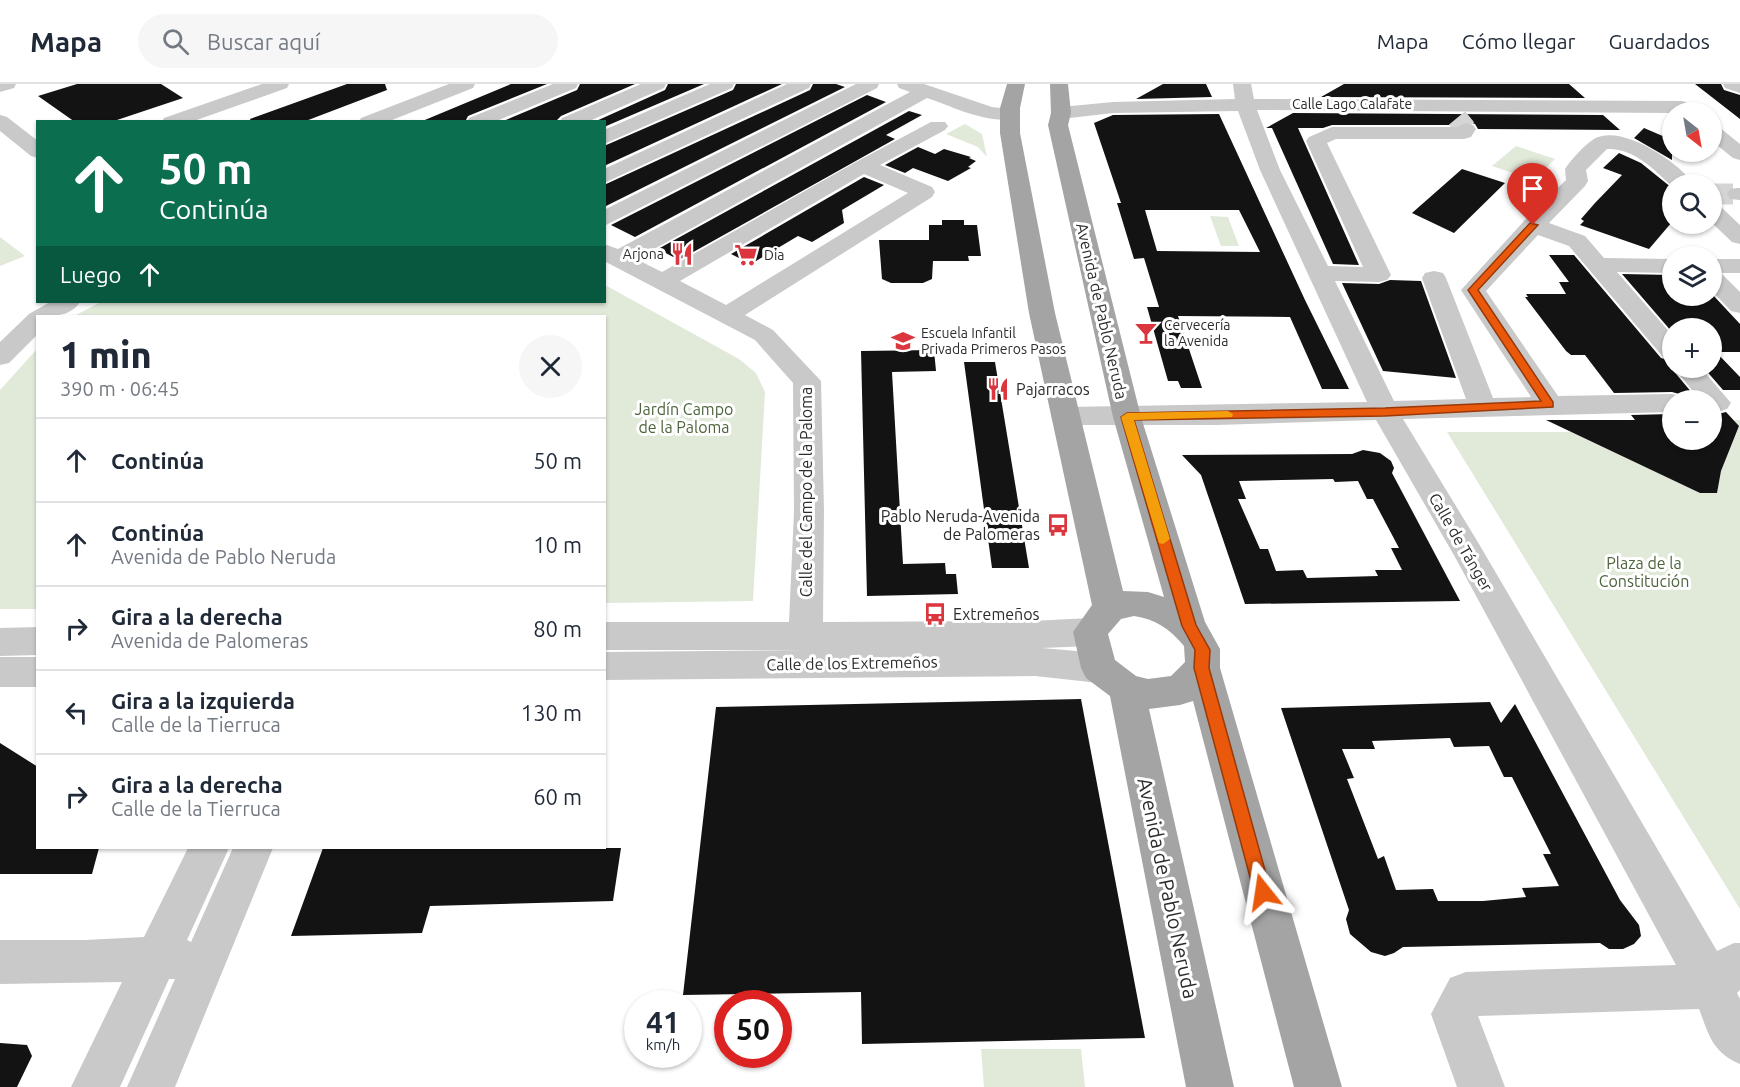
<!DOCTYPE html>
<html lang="es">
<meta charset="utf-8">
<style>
body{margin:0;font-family:Ubuntu,sans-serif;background:#f6f6f7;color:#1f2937;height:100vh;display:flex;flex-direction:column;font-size:22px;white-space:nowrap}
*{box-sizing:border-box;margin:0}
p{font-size:20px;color:#747a83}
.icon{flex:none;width:33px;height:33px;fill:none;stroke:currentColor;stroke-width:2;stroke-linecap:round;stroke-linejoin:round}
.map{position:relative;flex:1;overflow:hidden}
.sheet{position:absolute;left:36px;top:231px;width:570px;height:534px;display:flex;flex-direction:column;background:#fff;border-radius:0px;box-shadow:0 2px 4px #0004}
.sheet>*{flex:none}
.hud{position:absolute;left:36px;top:36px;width:570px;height:183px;border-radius:0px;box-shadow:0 2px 4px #0004;background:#0b6e4f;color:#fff;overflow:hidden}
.needle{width:39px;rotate:149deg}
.fabs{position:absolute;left:1662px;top:18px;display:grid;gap:12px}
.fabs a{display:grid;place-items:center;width:60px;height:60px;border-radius:50%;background:#fff;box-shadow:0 2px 4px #0004;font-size:30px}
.speed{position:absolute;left:624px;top:906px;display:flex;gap:12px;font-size:30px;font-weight:700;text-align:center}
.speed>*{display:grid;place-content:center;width:78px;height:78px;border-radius:50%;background:#fff;box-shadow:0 2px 4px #0004;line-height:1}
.speed small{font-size:15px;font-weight:400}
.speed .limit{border:9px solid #d22;background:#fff;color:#111}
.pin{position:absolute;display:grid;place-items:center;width:51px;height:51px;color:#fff;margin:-62px -26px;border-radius:50% 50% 50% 0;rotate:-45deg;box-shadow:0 0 6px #0007}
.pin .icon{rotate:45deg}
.me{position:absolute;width:66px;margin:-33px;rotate:345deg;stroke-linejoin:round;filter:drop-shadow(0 0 4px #0008)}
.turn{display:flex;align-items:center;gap:21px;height:126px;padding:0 24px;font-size:27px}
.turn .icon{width:78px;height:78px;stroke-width:2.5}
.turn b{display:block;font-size:42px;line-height:51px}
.then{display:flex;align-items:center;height:57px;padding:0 24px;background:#0003;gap:12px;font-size:22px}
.round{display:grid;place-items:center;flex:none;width:63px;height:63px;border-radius:32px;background:#f6f6f7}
.overview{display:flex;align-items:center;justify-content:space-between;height:102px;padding:0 24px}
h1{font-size:36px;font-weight:800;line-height:45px}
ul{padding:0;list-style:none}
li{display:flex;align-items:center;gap:18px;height:84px;padding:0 24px;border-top:2px solid #e0e1e3}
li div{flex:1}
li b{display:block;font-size:22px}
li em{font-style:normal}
header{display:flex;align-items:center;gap:36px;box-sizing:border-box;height:84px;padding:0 30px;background:#fff;border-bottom:2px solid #e0e1e3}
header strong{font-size:28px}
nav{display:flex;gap:33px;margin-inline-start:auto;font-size:21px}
.search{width:420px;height:54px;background:#f6f6f7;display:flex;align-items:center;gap:15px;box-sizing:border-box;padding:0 21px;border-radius:33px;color:#747a83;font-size:22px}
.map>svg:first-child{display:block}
.green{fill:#e1e9d9}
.building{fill:#131313;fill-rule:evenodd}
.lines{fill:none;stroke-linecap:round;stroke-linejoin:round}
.minor-tunnel{stroke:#d5d5d5;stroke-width:21;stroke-dasharray:21 10;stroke-linecap:butt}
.minor{fill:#c9c9c9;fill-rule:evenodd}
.major{fill:#a4a4a4;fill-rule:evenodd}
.route{fill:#ea580c;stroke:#983908;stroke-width:1.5}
.slow{fill:#f59e0b}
.labels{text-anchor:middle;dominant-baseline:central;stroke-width:6;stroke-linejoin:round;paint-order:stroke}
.far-street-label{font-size:14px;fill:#2c2c2c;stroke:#fff}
.far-poi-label{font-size:14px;fill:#2c2c2c;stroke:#fff;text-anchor:start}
.street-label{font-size:16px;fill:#2c2c2c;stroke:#fff}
.poi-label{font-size:16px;fill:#2c2c2c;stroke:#fff;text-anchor:start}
.park-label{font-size:16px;fill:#4e643c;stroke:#fff}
.near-street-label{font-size:20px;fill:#2c2c2c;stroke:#fff}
</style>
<header>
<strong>Mapa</strong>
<div class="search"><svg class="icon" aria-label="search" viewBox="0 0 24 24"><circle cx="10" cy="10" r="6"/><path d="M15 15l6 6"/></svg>Buscar aquí</div>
<nav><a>Mapa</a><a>Cómo llegar</a><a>Guardados</a></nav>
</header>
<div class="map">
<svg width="1740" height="1003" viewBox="0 0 1740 1003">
<rect width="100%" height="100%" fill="#fff"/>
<path class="green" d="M965,40l17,10 5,23 -9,-10 -32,-13z
M1516,62l39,13 -22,21 -41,-14z
M1210,132l18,1 11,29h-18z
M0,153l25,19 -25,10z
M605,201l134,74 17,14 9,19 -12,209 -148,2 -1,-287h-530l27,-14h503z
M37,265v260h-37v-219z
M1734,336h6v489l-293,-477h124l129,61 17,-1 4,-21 18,-44z
M981,965h100l4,38h-101z"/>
<path class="building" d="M77,0h84l22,14 -72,24h-36l-37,-26z
M347,0h38l2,6 -84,32h-52l-1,-3z
M511,0h36l-79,32 -3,6h-45z
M580,0h55l-74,32 -6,6h-54l76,-32z
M668,0h36l-100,43v-5h-10l71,-32z
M736,0h46l-178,82v-20l129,-56z
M813,0h23l9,3 -241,120v-22l206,-95z
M1163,0h43l6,13 -76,2z
M1344,0h225l16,14 -264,-1z
M1695,0h26l3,6 16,5v24z
M867,11l19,7 -251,135 -24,-12z
M909,27l13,4 -36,20 9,4 -216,121 -21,-11z
M1293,29l310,2 17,15 -142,-1 -3,-5 -8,-3 -10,4h-125l-9,3h-25l61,137 -26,-1 -61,-136h-6z
M1219,30l86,186 44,89h-27l-32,-72 -112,-1 24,72h-21l-3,-7h-10l-21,-74h12l-15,-49 -10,1 -17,-56h4l-27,-80 19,-8zM1145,126h94l21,42 -103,-1z
M1644,44l28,12v20l-38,-22z
M918,63l17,7 9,-5 27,8 -2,1 7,3 -8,6 3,1 -23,13 -35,-13 -8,5 -20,-8z
M1619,69l22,10 31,25v34l-23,27 -69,-24 4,-4 -3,-2 14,-16 27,-28 -19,-7z
M1462,85l43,14 -51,50 -42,-20z
M864,93l20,8 -42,25 2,13 -32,19 -14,-6 -47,28 -20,-10z
M942,136h22v5h13l4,31h-13l1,5h-36l-1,18 -9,4h-32l-9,-4 -3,-39h50v-15h13z
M1549,171h25l87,103 11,3v8l26,31h-12l-3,-5 -11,-3 -58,1 -29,-38h-14l-5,-4 -41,-54h3l-2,-3h40l-7,-12h10z
M1622,190l50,1v21l40,-2 28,30v28h-24l24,25v13h-17l-19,-22h8v-40h-40v4z
M1390,196l31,1 35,97 -73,-7 -41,-88 37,1z
M934,266l2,21 -44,1 11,192 42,-1 1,11h10l2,20 -91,2 -6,-245z
M964,278h31l34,206h-37z
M1712,328l6,2 8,-2 13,14 -18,45 -4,22h-17l-154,-73h89l-4,-5 41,-1v26h40z
M1363,366l17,3 11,8 3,7 -2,5 68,128 -215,3 -44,-129 -19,-20 170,-1zM1333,395l2,3 23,-1 9,18h6l26,49h-8l11,22h-27l3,6 -71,2 -4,-8 -27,1 -8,-22h-8l-22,-50h8l-7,-18z
M1081,615l64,339 -283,6 -1,-52 -178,3 33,-288z
M1490,618l11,21 14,-19 105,196 19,25 2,11 -7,8 -11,5h-14l-9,-6 -197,4 -9,6 -9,3 -14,-4 -21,-18 -4,-15 3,-9 -68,-202zM1450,654l4,9 35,-1 15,31h8l39,77h-8l16,32 -37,2 4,9 -43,4h-45l-5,-12 -37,1 -12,-34 -6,3 -31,-80 7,-1 -12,-29h33l-3,-8z
M0,659l38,24v81h61l-7,26h-92z
M323,764h298l-8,53 -183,5 -8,27 -131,3z
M0,959l27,2 5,11 -15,31h-17z"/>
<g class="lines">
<path class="minor-tunnel" d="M1457,34l9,11
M1712,110h26"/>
<path class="minor" d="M0,0h16l-2,4 -14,4z
M262,0h27l-2,4 -96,34h-29l2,-4z
M449,0h26l-2,4 -86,34h-28l2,-4z
M553,0h25l-2,4 -82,34h-27l2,-4z
M641,0h25l-2,4 -77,34h-27l2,-4z
M710,0h24l-2,4 -128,56v-14z
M787,0h24l-2,4 -205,95v-14z
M856,0h23l-2,4 -273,138v-16z
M897,0h27l68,23 25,3 3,4 -3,4c-29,7 -63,-11 -90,-20l-291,161 26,13 194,-110 75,-40h14l3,4 -3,4 -65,35 52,22 3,5 -3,5 -187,118 28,15 48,51 3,130 -1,111 209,-1 58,-3 12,4 5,10 -5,10 -12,4 -48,2 57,5 13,5 5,10 -5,10 -13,5 -64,-7 -431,4v-28l202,-2h-202v-28h185l5,-111 -1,-128 -38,-43 -151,-79v-17l14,5 292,-157 -11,-4zM864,90l44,19 -182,112 -46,-24z
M1233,0h18l3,15 428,2 7,2 3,4 -3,4 -17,2 -415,-3 23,60 48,96 35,1 -57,-126 3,-4 23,-10h125l9,-4 7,2 3,4 -5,8 -7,2h-128l-9,4 64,132 -4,5 -8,2 -44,-1 59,120 72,-2 -44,-121 3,-5 9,-2 9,2 3,5 47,120 38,-1 -70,-107 64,-70 41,-40 -1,-11c6,-9 19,-24 29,-30 27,-16 84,23 100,45l-22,2c-19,-17 -38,-38 -65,-37l-21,21 2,11 -3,5 -36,37 36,13 19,22 68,1v14l-55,-1 55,63v24l-9,-2 -94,-111 -31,-11 -52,56 72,105 114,-2 10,3 2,3h-12v12l-269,7 76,125 238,407 17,-8h6v47l-3,3 3,6v65c-28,-12 -31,-29 -41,-55l-221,7 27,71h-48l-26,-73 19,-36 16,-6 210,-7 -221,-408 -79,-137 -159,5h-152l-10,-3 -4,-6 4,-6 10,-3 302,-5 -107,-232 -22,-59 -125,2 -52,6 -7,-2 -3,-4 3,-4 7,-2 52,-5 122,-3z
M1723,0h17v9l-15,-5z
M0,31l7,2 31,24v17l-7,-2 -31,-25z
M1712,41l7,2 21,17v16l-7,-2 -21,-17z
M1738,104h2v12l-10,-1 -3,-5 3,-5z
M1712,120l8,2 20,19v19l-8,-2 -20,-19z
M1712,175h28v14h-19l19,19v21l-9,-2 -19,-20z
M50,218h30c-10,15 -26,14 -42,14v18l-29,29 -9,2v-23l29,-28z
M1674,284h27l30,35 -4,6 -10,3 -5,-2v-10h-12z
M38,543v28l-38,1v-28z
M0,573h38v30h-38z
M188,764h41l-42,92 4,2 42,-94h40l-98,239h-48l48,-108h-6l-49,108h-49l51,-105 -122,2v-44h85l59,-3z"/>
<path class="major" d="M1007,0h18l-5,24v25l35,180 68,278 25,1 16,5 -51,-180 -65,-292 3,-12 -1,-29h18l3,29 -3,12 73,292 64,205 15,27v19l122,419h-48l-101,-386 -13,4 -31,4 85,378h-48l-76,-391 -24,-18 -5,-10 -8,-36 19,-27 -63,-292 -29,-180v-25zM1134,532c21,3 36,13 50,30l1,16 -14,14 -23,3 -12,-3 -21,-16 -7,-26 13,-15z"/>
</g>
<path class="route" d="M1530,139l8,2 -60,65 75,112v5l-168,9 -251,4 62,205 14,25 -1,18 62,224 -2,6 -6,2 -6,-2 -3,-6 -60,-224 1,-18 -13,-24 -61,-209 6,-4 258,-5 156,-7 -73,-111z"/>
<path class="slow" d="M1228,327l5,3 -1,3 -98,3 36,119 -7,5 -4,-1 -38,-126 6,-4z"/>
<defs>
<g id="restaurant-bare" transform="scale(1.8)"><path d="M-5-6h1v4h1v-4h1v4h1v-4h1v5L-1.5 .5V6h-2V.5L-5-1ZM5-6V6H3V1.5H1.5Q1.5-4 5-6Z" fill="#db353d" stroke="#fff" stroke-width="2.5" paint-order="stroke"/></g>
<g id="supermarket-bare" transform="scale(1.8)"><path d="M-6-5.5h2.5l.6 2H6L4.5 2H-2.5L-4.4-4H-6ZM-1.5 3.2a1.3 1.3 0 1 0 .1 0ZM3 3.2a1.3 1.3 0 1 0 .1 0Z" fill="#db353d" stroke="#fff" stroke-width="2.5" paint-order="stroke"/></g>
<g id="bar-bare" transform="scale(1.8)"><path d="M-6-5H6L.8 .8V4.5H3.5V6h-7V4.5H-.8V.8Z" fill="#db353d" stroke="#fff" stroke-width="2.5" paint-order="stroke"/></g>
<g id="school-bare" transform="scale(1.8)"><path d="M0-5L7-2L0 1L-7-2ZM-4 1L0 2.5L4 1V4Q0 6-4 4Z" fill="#db353d" stroke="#fff" stroke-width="2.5" paint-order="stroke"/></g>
<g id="bus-bare" transform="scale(1.8)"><path d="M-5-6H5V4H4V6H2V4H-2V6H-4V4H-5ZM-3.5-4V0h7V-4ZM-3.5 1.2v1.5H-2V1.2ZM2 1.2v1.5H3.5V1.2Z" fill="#db353d" stroke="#fff" stroke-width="2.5" paint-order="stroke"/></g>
</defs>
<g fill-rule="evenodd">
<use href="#restaurant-bare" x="682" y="170"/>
<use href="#supermarket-bare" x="746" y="171"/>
<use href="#bar-bare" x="1146" y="249"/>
<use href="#school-bare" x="903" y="257"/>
<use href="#restaurant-bare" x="998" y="305"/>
<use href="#bus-bare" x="1058" y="441"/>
<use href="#bus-bare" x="935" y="530"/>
</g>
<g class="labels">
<g class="far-street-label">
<text x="1352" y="20">Calle Lago Calafate</text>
</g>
<g class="far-poi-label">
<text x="664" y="170" text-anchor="end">Arjona</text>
<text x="764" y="171">Dia</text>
<text x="1164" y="241">Cervecería<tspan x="1164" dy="16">la Avenida</tspan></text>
<text x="921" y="249">Escuela Infantil<tspan x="921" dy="16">Privada Primeros Pasos</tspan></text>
</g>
<g class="street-label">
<text transform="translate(1102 227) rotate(77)">Avenida de Pablo Neruda</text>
<text transform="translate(806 408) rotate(-90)">Calle del Campo de la Paloma</text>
<text transform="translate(1461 458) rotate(60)">Calle de Tánger</text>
<text transform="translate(852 579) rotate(-1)">Calle de los Extremeños</text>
</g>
<g class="poi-label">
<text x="1016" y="305">Pajarracos</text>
<text x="1040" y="432" text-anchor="end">Pablo Neruda-Avenida<tspan x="1040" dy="18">de Palomeras</tspan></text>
<text x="953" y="530">Extremeños</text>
</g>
<g class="park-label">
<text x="684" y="325">Jardín Campo<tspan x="684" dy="18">de la Paloma</tspan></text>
<text x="1644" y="479">Plaza de la<tspan x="1644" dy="18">Constitución</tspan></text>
</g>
<g class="near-street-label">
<text transform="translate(1168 804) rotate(78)">Avenida de Pablo Neruda</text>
</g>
</g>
</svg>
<div class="fabs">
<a><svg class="needle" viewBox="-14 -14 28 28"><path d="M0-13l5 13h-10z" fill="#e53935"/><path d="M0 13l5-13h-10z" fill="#747a83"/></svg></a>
<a><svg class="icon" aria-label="search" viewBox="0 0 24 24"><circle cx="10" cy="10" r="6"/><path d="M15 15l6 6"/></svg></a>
<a><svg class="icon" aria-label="layers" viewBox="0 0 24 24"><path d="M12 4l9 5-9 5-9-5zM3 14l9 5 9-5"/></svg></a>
<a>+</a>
<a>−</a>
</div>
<div class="speed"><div>41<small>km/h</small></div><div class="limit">50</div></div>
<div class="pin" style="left:1533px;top:141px;background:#d93025"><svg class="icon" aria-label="arrive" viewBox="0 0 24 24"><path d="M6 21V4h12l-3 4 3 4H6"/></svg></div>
<svg class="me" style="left:1263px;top:808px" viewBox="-20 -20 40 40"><path d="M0-17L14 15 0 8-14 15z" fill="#ea580c" stroke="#fff" stroke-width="4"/></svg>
<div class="hud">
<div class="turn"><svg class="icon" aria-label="ahead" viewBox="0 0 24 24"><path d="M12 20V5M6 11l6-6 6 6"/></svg><div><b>50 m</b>Continúa</div></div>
<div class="then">Luego<svg class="icon" aria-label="ahead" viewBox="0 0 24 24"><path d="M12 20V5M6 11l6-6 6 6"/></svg></div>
</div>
<section class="sheet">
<div class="overview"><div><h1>1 min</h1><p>390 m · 06:45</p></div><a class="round"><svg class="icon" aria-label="close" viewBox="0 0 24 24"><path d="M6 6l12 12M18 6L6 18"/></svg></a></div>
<ul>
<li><svg class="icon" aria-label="ahead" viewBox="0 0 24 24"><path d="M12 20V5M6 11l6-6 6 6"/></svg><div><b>Continúa</b></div><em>50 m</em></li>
<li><svg class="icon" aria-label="ahead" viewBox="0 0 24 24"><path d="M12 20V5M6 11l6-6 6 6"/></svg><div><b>Continúa</b><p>Avenida de Pablo Neruda</p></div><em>10 m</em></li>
<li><svg class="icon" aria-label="right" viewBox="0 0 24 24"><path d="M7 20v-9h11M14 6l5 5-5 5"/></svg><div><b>Gira a la derecha</b><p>Avenida de Palomeras</p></div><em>80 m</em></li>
<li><svg class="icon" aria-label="left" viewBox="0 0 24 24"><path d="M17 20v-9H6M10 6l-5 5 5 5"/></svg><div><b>Gira a la izquierda</b><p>Calle de la Tierruca</p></div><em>130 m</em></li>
<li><svg class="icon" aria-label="right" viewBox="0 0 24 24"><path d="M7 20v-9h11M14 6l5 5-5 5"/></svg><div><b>Gira a la derecha</b><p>Calle de la Tierruca</p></div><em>60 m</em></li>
</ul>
</section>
</div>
